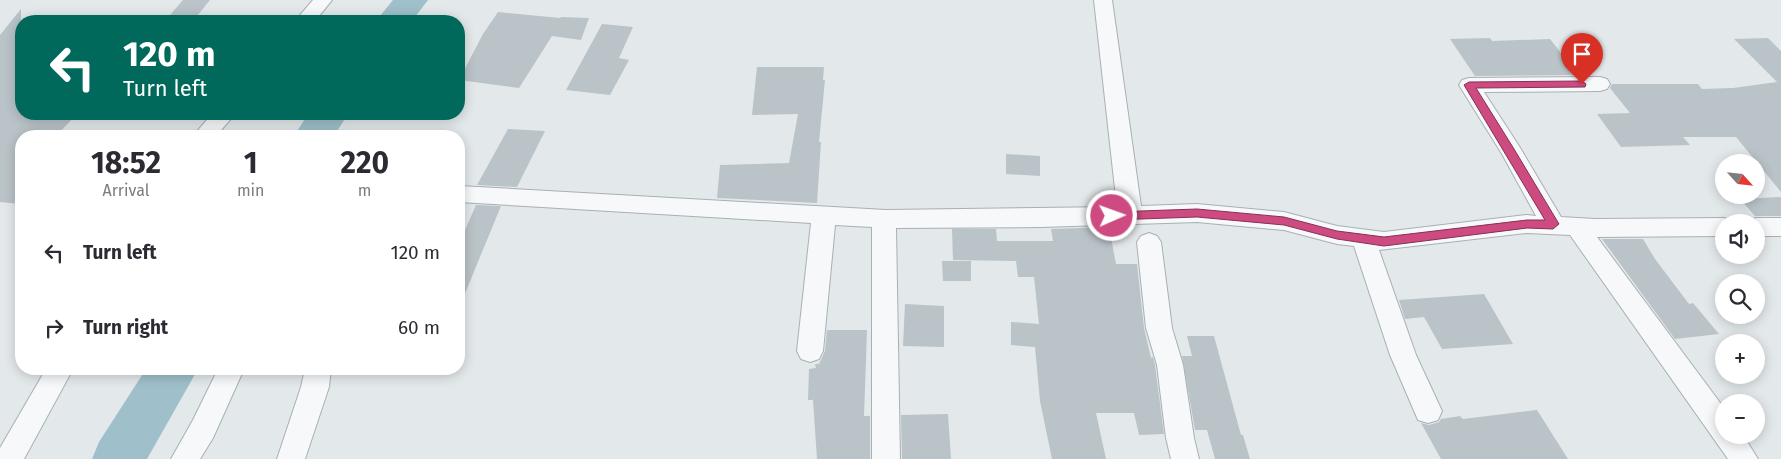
<!DOCTYPE html>
<meta charset="utf-8">
<style>
body{margin:0;font-family:"Fira Sans",sans-serif;background:#f2f2f3;color:#2b2b33;height:100vh;display:flex;flex-direction:column;font-size:19px;white-space:nowrap}
*{box-sizing:border-box;margin:0}
p{font-size:16px;color:#7c7c81}
.icon{flex:none;width:28px;height:28px;fill:none;stroke:currentColor;stroke-width:2;stroke-linecap:round;stroke-linejoin:round}
.map{position:relative;flex:1;overflow:hidden}
.drawer{position:absolute;left:15px;top:130px;width:450px;height:245px;display:flex;flex-direction:column;background:#fff;border-radius:20px;box-shadow:0 2px 12px #0003}
.drawer>*{flex:none}
.banner{position:absolute;left:15px;top:15px;width:450px;height:105px;border-radius:20px;box-shadow:0 2px 12px #0003;background:#00695c;color:#fff;overflow:hidden}
.needle{width:32px;rotate:117deg}
.fabs{position:absolute;left:1715px;top:154px;display:grid;gap:10px}
.fabs a{display:grid;place-items:center;width:50px;height:50px;border-radius:50%;background:#fff;box-shadow:0 2px 12px #0003;font-size:25px}
.pin{position:absolute;display:grid;place-items:center;width:42px;height:42px;color:#fff;margin:-51px -21px;border-radius:50% 50% 50% 0;rotate:-45deg;box-shadow:0 0 5px #0007}
.pin .icon{rotate:45deg}
.me{position:absolute;width:55px;margin:-28px;rotate:88deg;stroke-linejoin:round;filter:drop-shadow(0 0 4px #0008)}
.turn{display:flex;align-items:center;gap:18px;height:105px;padding:0 25px;font-size:22px}
.turn .icon{width:65px;height:65px;stroke-width:2.5}
.turn b{display:block;font-size:35px;line-height:42px}
.eta{display:flex;justify-content:space-evenly;align-items:center;height:85px;text-align:center}
.eta b{font-size:30px;font-weight:700;line-height:35px}
ul{padding:0;list-style:none}
li{display:flex;align-items:center;gap:15px;height:75px;padding:0 25px}
li div{flex:1}
li b{display:block;font-size:19px}
li em{font-style:normal}
.map>svg:first-child{display:block}
.lines{fill:none;stroke-linecap:round;stroke-linejoin:round}
.river{fill:#9fbfca;fill-rule:evenodd}
.building{fill:#bac3c8}
.minor-casing{stroke:#a8b0b5;stroke-width:2}
.minor{fill:#f6f8f9;fill-rule:evenodd}
.route{fill:#cd4b81;stroke:#853154}
</style>
<div class="map">
<svg width="1781" height="459" viewBox="0 0 1781 459">
<rect width="100%" height="100%" fill="#e3e8eb"/>
<g class="lines">
<path class="river" d="M393,0h35l-16,21h-36z
M308,114h40l-14,22h-40z
M146,369h52l-51,90h-55l7,-17z"/>
</g>
<path class="building" d="M183,0h27l-17,21h-28z
M21,9v105h56l-21,22h-35v68l-21,-2v-167z
M498,12l62,6 1,-1 28,1 -8,22 -29,-4 -33,52 -60,-8 24,-46z
M602,24l31,3 -14,31 10,2 -19,35 -44,-5z
M1490,38l2,3 58,-2 28,36 -103,1 -25,-37z
M1768,38l13,13v141l-45,-55h-53l7,8 -69,2 -24,-33 33,-1 -20,-25 2,-4h86l4,5 31,-1 44,-6 -43,-43z
M757,67h67l-1,13h2l-6,62h2l-4,61 -100,-5 3,-33 69,-2 9,-49 -46,1z
M508,129l37,2 -28,56 -40,-2z
M1006,154l34,2v20l-34,-2z
M1781,197v19h-26l-15,-17z
M476,205l25,1 -42,102v-64z
M1109,227l7,37h21l7,64 7,30 2,-1 2,8 9,69 -25,1 -5,-22h-38l10,46h-54l-12,-58 -5,-54 -24,-2v-23l28,2 -5,-47h-16l-2,-16 -63,-1 -1,-31h44l1,12h56l-2,-12z
M1602,239h41l12,20 34,45 4,-1 26,31 -44,5z
M942,261h29v20h-28z
M1484,294l29,50 -71,5 -18,-32 -19,2 -6,-19z
M905,304l39,2v41l-41,-1z
M827,330h40l-3,86h6v43h-53l-4,-59h-5l1,-31 7,-1 -1,-4h4l6,-13z
M1187,336h27l27,99h2l7,24h-35l-8,-29h-12l-13,-74h10z
M1537,410l31,49h-127l-20,-36 8,2 10,-3 2,-3 19,-3 3,3z
M948,414l3,45h-49l-1,-44z"/>
<g class="lines">
<g class="minor-casing">
<path id="minor" d="M313,0h19l-17,21h-20z
M1094,0h18l29,206 56,-2 87,8 53,14 47,6 143,-17 9,1 -34,-62 -43,-69 3,-5 7,-2 131,-1 7,2 3,5 -3,5 -7,2 -116,1 35,54 42,71 34,2 129,-1 8,3 1,1h-9v14l-127,1 127,171v27h19l15,24h-30l-158,-224 -43,-2 -148,17 37,105 26,56 -4,9 -10,3 -10,-3 -28,-65 -36,-109 -17,-2 -53,-14 -87,-8 -156,5 -145,1 4,231h-28v-232l-37,-2 -12,126 -4,8 -9,3 -9,-3 -4,-8 14,-128 -352,-21v-16l427,24 231,-3z
M212,114h23l-19,22h-23z
M1756,218h25v18h-25v-14h-9z
M1149,233l8,3 4,6 11,86 11,37 11,73 5,21h-28l-5,-21 -9,-73 -11,-37 -9,-86 4,-6z
M46,369h27l-49,90h-24v-11z
M218,369h26l-31,69 -13,21h-29l22,-39z
M305,369h26l-2,18 -24,72h-28l24,-72z"/>
</g>
<use href="#minor" class="minor"/>
</g>
<path class="route" d="M1582,81l4,3 -1,3 -109,1 38,61 45,75 -6,5 -26,-1 -143,18 -47,-7 -53,-14 -87,-8 -85,3 -5,-4 5,-4 85,-3 87,8 53,14 47,6 143,-17h18l-81,-135 5,-3z"/>
</svg>
<div class="fabs">
<a><svg class="needle" viewBox="-14 -14 28 28"><path d="M0-13l5 13h-10z" fill="#e53935"/><path d="M0 13l5-13h-10z" fill="#7c7c81"/></svg></a>
<a><svg class="icon" aria-label="sound" viewBox="0 0 24 24"><path d="M4 9h4l5-4v14l-5-4H4zM17 9q2 3 0 6"/></svg></a>
<a><svg class="icon" aria-label="search" viewBox="0 0 24 24"><circle cx="10" cy="10" r="6"/><path d="M15 15l6 6"/></svg></a>
<a>+</a>
<a>−</a>
</div>
<div class="pin" style="left:1582px;top:84px;background:#d93025"><svg class="icon" aria-label="arrive" viewBox="0 0 24 24"><path d="M6 21V4h12l-3 4 3 4H6"/></svg></div>
<svg class="me" style="left:1112px;top:216px" viewBox="-20 -20 40 40"><circle r="17" fill="#cd4b81" stroke="#fff" stroke-width="3"/><path d="M0-11L8 9 0 5-8 9z" fill="#fff"/></svg>
<div class="banner">
<div class="turn"><svg class="icon" aria-label="left" viewBox="0 0 24 24"><path d="M17 20v-9H6M10 6l-5 5 5 5"/></svg><div><b>120 m</b>Turn left</div></div>
</div>
<section class="drawer">
<div class="eta">
<div><b>18:52</b><p>Arrival</p></div>
<div><b>1</b><p>min</p></div>
<div><b>220</b><p>m</p></div>
</div>
<ul>
<li><svg class="icon" aria-label="left" viewBox="0 0 24 24"><path d="M17 20v-9H6M10 6l-5 5 5 5"/></svg><div><b>Turn left</b></div><em>120 m</em></li>
<li><svg class="icon" aria-label="right" viewBox="0 0 24 24"><path d="M7 20v-9h11M14 6l5 5-5 5"/></svg><div><b>Turn right</b></div><em>60 m</em></li>
</ul>
</section>
</div>
